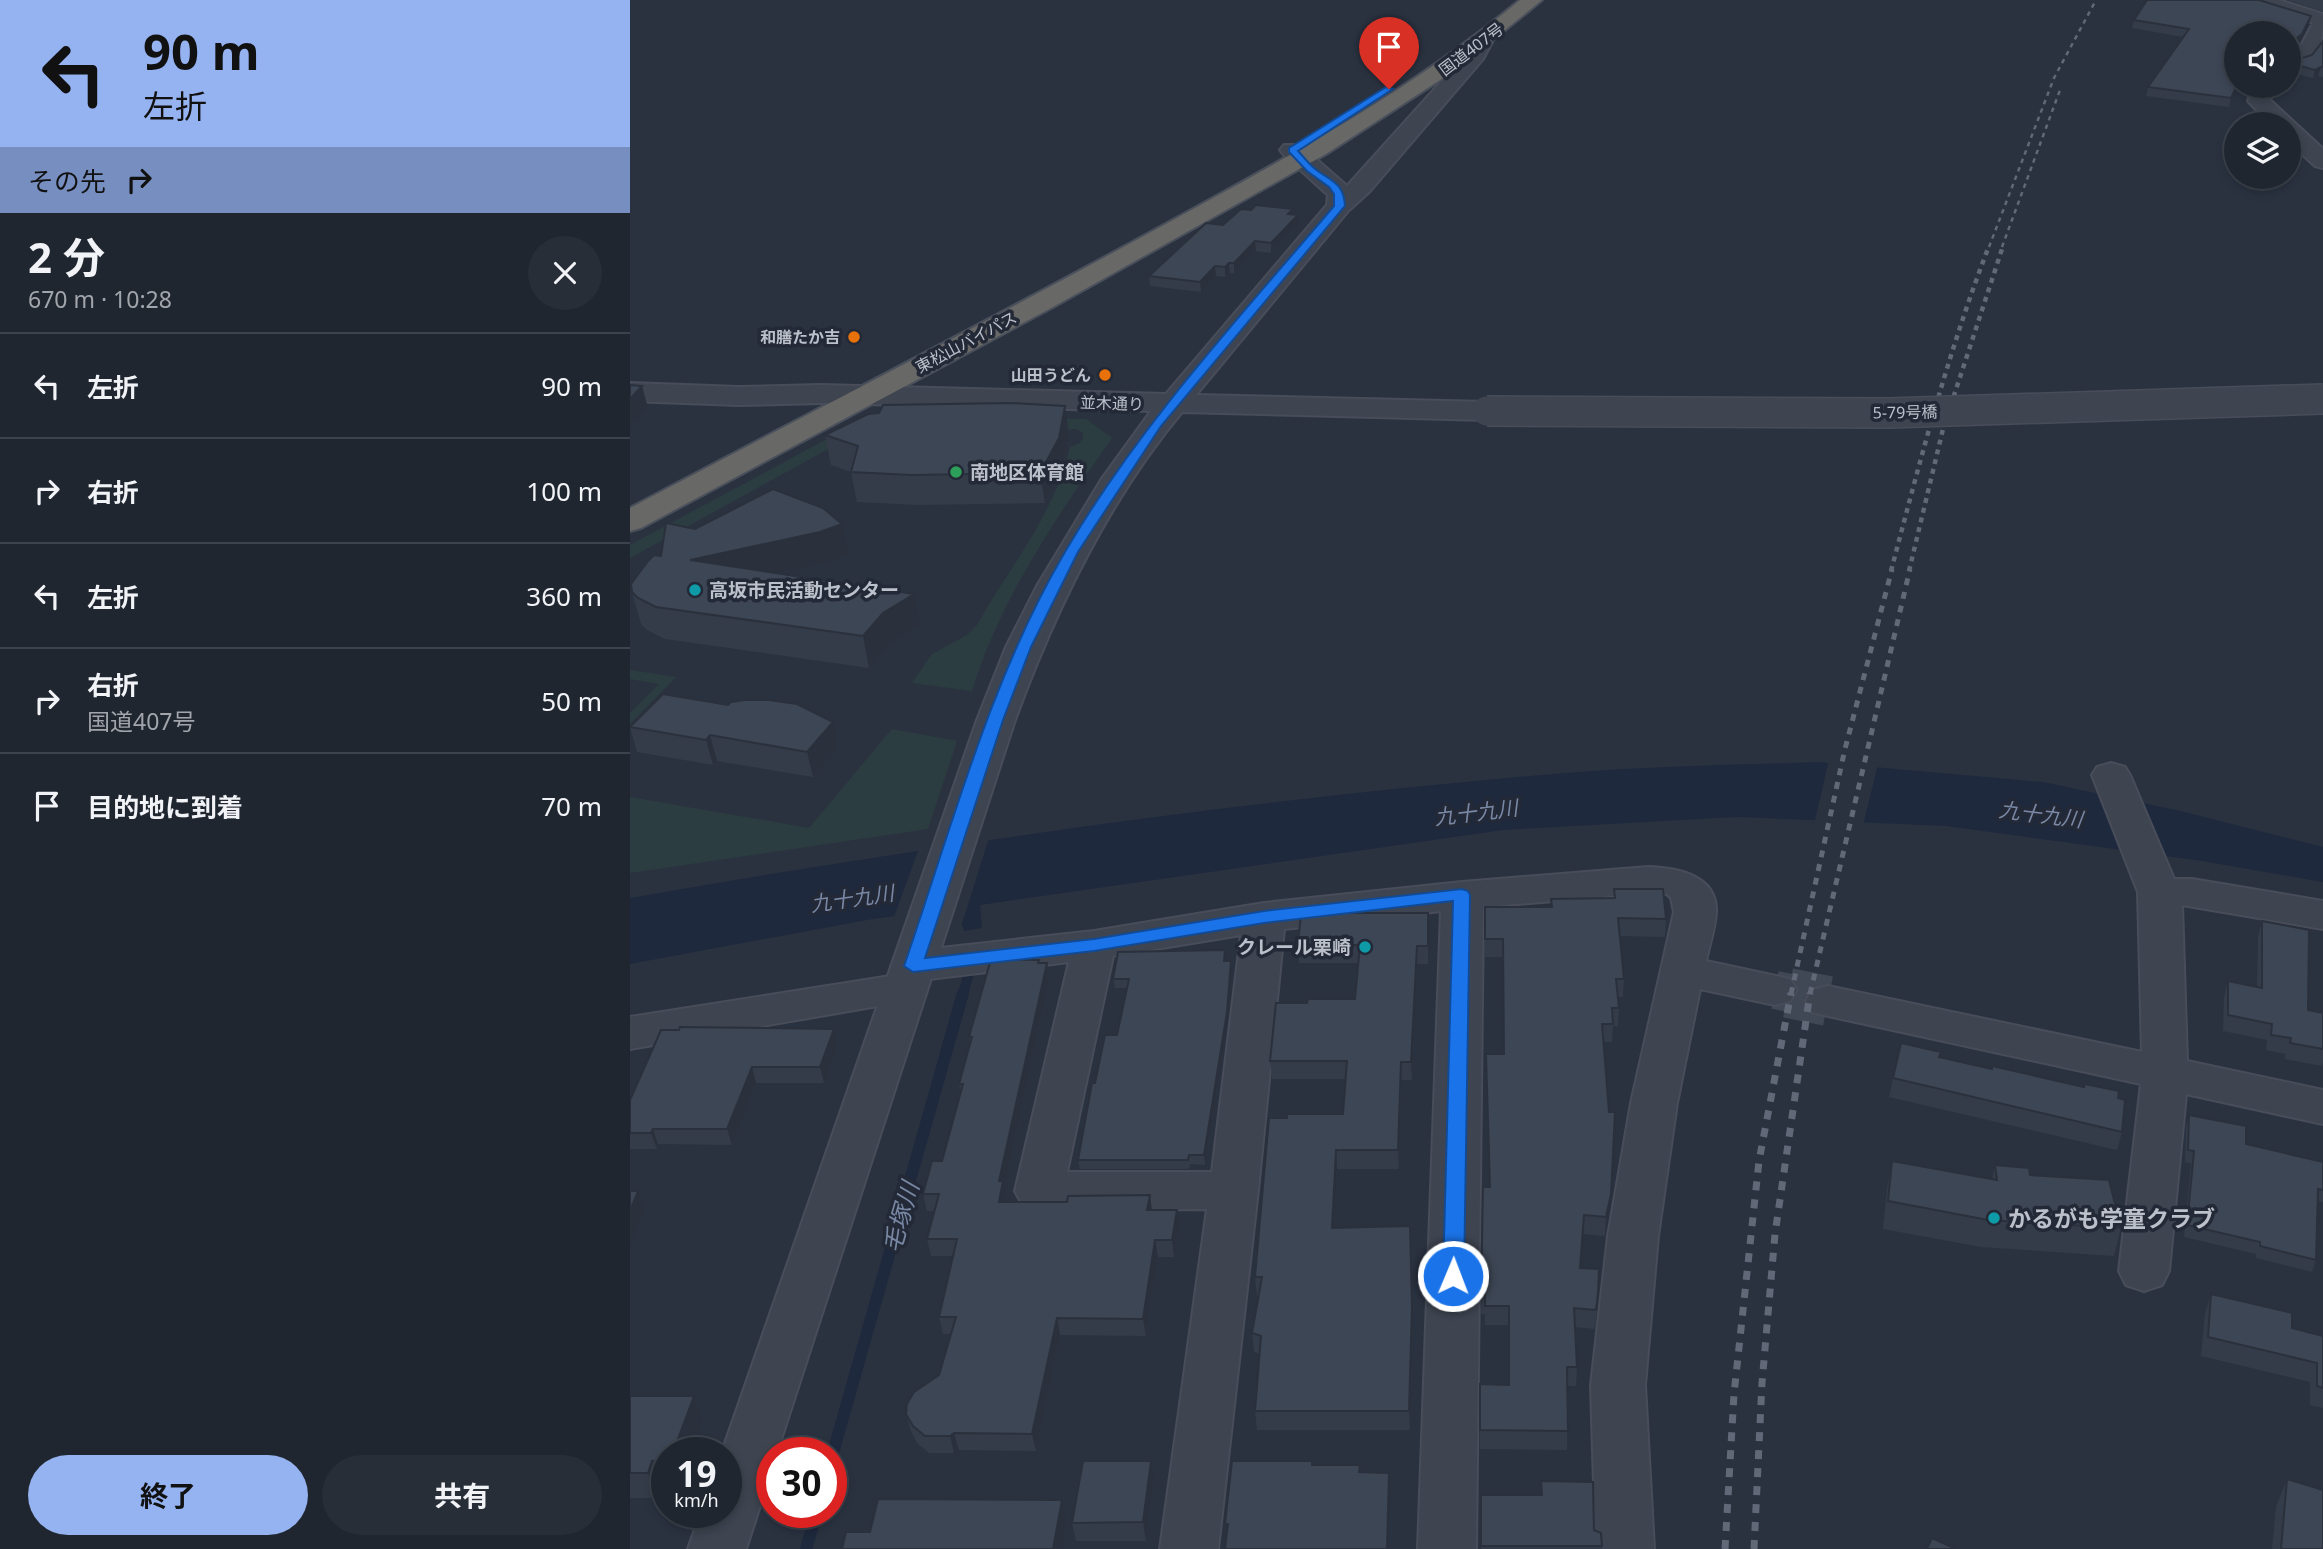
<!DOCTYPE html>
<html lang="ja">
<meta charset="utf-8">
<style>
body{margin:0;font-family:"Noto Sans","Noto Sans JP",sans-serif;background:#282e38;color:#f1f3f6;height:100vh;display:flex;flex-direction:column;font-size:26px;white-space:nowrap}
*{box-sizing:border-box;margin:0}
p{font-size:23px;color:#a2a5ab}
.icon{flex:none;width:38px;height:38px;fill:none;stroke:currentColor;stroke-width:2;stroke-linecap:round;stroke-linejoin:round}
.map{position:relative;flex:1;overflow:hidden}
.side{display:flex;flex-direction:column;background:#202630;width:630px}
.side>*{flex:none}
.top-card{background:#95b2f1;color:#111;overflow:hidden}
.fabs{position:absolute;left:1594px;top:21px;display:grid;gap:14px}
.fabs a{display:grid;place-items:center;width:77px;height:77px;border-radius:50%;background:#202630;box-shadow:0 4px 10px #0003,0 0 0 2px #3d434c;font-size:35px}
.speed{position:absolute;left:21px;top:1437px;display:flex;gap:14px;font-size:35px;font-weight:700;text-align:center}
.speed>*{display:grid;place-content:center;width:91px;height:91px;border-radius:50%;background:#202630;box-shadow:0 4px 10px #0003,0 0 0 2px #3d434c;line-height:1}
.speed small{font-size:18px;font-weight:400}
.speed .limit{border:10px solid #d22;background:#fff;color:#111}
.pin{position:absolute;display:grid;place-items:center;width:60px;height:60px;color:#fff;margin:-72px -30px;border-radius:50% 50% 50% 0;rotate:-45deg;box-shadow:0 0 7px #0007}
.pin .icon{rotate:45deg}
.me{position:absolute;width:77px;margin:-38px;rotate:1deg;stroke-linejoin:round;filter:drop-shadow(0 0 5px #0008)}
.turn{display:flex;align-items:center;gap:24px;height:147px;padding:0 28px;font-size:32px}
.turn .icon{width:91px;height:91px;stroke-width:2.5}
.turn b{display:block;font-size:49px;line-height:60px}
.then{display:flex;align-items:center;height:66px;padding:0 28px;background:#0003;gap:14px;font-size:26px}
.round{display:grid;place-items:center;flex:none;width:74px;height:74px;border-radius:37px;background:#282e38}
.headline{display:flex;align-items:center;justify-content:space-between;height:119px;padding:0 28px}
h1{font-size:42px;font-weight:700;line-height:52px}
.cta{display:flex;gap:14px;margin-top:auto;padding:14px 28px}
.cta a{flex:1;height:80px;border-radius:42px;background:#95b2f1;color:#111;font-size:28px;font-weight:700;line-height:80px;text-align:center}
.cta a+a{background:#282e38;color:#f1f3f6}
ul{padding:0;list-style:none}
li{display:flex;align-items:center;gap:21px;height:105px;padding:0 28px;border-top:2px solid #3d434c}
li div{flex:1}
li b{display:block;font-size:26px}
li em{font-style:normal}
main{display:flex;flex:1;min-height:0}
.map>svg:first-child{display:block}
.green{fill:#2c3d41}
.water{fill:#1e293d}
.pier{fill:#2a3240}
.lines{fill:none;stroke-linecap:round;stroke-linejoin:round}
.stream-far1{stroke:#1e293d;stroke-width:10}
.stream{stroke:#1e293d;stroke-width:12}
.minor-tunnel-far1{stroke:#404755;stroke-width:38;stroke-dasharray:38 19;stroke-linecap:butt}
.minor-tunnel{stroke:#404755;stroke-width:50;stroke-dasharray:50 25;stroke-linecap:butt}
.minor-casing{stroke:#484d59;stroke-width:4}
.tertiary-casing{stroke:#484d59;stroke-width:4}
.trunk-casing{stroke:#494f5b;stroke-width:4}
.minor{fill:#3e4450;fill-rule:evenodd}
.tertiary{fill:#3e4450;fill-rule:evenodd}
.trunk{fill:#686866;fill-rule:evenodd}
.rail-far3{stroke:#616877;stroke-width:2.5;stroke-dasharray:4.5 4.5;stroke-linecap:butt}
.rail-far2{stroke:#616877;stroke-width:4.5;stroke-dasharray:5 5;stroke-linecap:butt}
.rail-far1{stroke:#616877;stroke-width:5;stroke-dasharray:7 7;stroke-linecap:butt}
.rail{stroke:#616877;stroke-width:7;stroke-dasharray:9 9;stroke-linecap:butt}
.tertiary-bridge-casing{stroke:#484d59;stroke-width:32;stroke-linecap:butt}
.tertiary-bridge{stroke:#3e4450;stroke-width:29}
.wall{fill:#343c49}
.shaded-wall{fill:#2b313c}
.building{fill:#3d4655;stroke:#2b313c;stroke-width:2}
.route{fill:#1a73e8;stroke:#114b97;stroke-width:2}
.food-dot{fill:#e8710a;stroke:#232936;stroke-width:2.5}
.leisure-dot{fill:#2e9e5b;stroke:#232936;stroke-width:2.5}
.culture-dot{fill:#0f9aa8;stroke:#232936;stroke-width:2.5}
.labels{text-anchor:middle;dominant-baseline:central;stroke-width:7;stroke-linejoin:round;paint-order:stroke}
.far-street-label{font-size:16px;fill:#bbc0ca;stroke:#232936}
.far-poi-label{font-size:16px;font-weight:bold;fill:#bbc0ca;stroke:#232936;text-anchor:end}
.poi-label{font-size:19px;font-weight:bold;fill:#bbc0ca;stroke:#232936;text-anchor:start}
.water-label{font-size:21px;font-style:italic;fill:#7988a5;stroke:#232936}
.near-poi-label{font-size:23px;font-weight:bold;fill:#bbc0ca;stroke:#232936;text-anchor:start}
.near-water-label{font-size:24px;font-style:italic;fill:#7988a5;stroke:#232936}
</style>
<main>
<section class="side">
<div class="top-card">
<div class="turn"><svg class="icon" aria-label="left" viewBox="0 0 24 24"><path d="M17 20v-9H6M10 6l-5 5 5 5"/></svg><div><b>90 m</b>左折</div></div>
<div class="then">その先<svg class="icon" aria-label="right" viewBox="0 0 24 24"><path d="M7 20v-9h11M14 6l5 5-5 5"/></svg></div>
</div>
<div class="headline"><div><h1>2 分</h1><p>670 m · 10:28</p></div><a class="round"><svg class="icon" aria-label="close" viewBox="0 0 24 24"><path d="M6 6l12 12M18 6L6 18"/></svg></a></div>
<ul>
<li><svg class="icon" aria-label="left" viewBox="0 0 24 24"><path d="M17 20v-9H6M10 6l-5 5 5 5"/></svg><div><b>左折</b></div><em>90 m</em></li>
<li><svg class="icon" aria-label="right" viewBox="0 0 24 24"><path d="M7 20v-9h11M14 6l5 5-5 5"/></svg><div><b>右折</b></div><em>100 m</em></li>
<li><svg class="icon" aria-label="left" viewBox="0 0 24 24"><path d="M17 20v-9H6M10 6l-5 5 5 5"/></svg><div><b>左折</b></div><em>360 m</em></li>
<li><svg class="icon" aria-label="right" viewBox="0 0 24 24"><path d="M7 20v-9h11M14 6l5 5-5 5"/></svg><div><b>右折</b><p>国道407号</p></div><em>50 m</em></li>
<li><svg class="icon" aria-label="arrive" viewBox="0 0 24 24"><path d="M6 21V4h12l-3 4 3 4H6"/></svg><div><b>目的地に到着</b></div><em>70 m</em></li>
</ul>
<div class="cta"><a>終了</a><a>共有</a></div>
</section>
<div class="map">
<svg width="1693" height="1549" viewBox="0 0 1693 1549">
<rect width="100%" height="100%" fill="#2a3240"/>
<path class="green" d="M274,416l182,3 26,19c-55,78 -112,161 -140,253l-60,-8 20,-29 35,-19 10,-10c33,-59 78,-111 93,-178l10,-4 3,-5v-5l-7,-4 -246,19 -200,110v-13l212,-114z
M0,670l46,7 -46,47v-11l29,-29 -29,-5z
M262,729l65,12 -29,88 -298,44v-76l179,31z"/>
<path class="water" d="M1187,762l226,20 138,29 142,36v35l-121,-21 -256,-35 -209,-9 -234,13 -523,75 2,23 -18,3 -8,-24 -89,13 -237,44v-66c309,-54 622,-99 935,-125 83,-7 168,-8 252,-11z"/>
<path class="pier" d="M1199,760l49,4 -15,62 -49,-2z
M359,838l-29,92 -6,-19 -61,9 26,-72z"/>
<g class="lines">
<path class="stream-far1" d="M333,994l6,-21"/>
<path class="stream" d="M201,1460l132,-467
M176,1549l11,-37"/>
<path class="minor-tunnel-far1" d="M1145,990l21,4"/>
<path class="minor-tunnel" d="M1158,993l40,8"/>
<g class="minor-casing">
<path id="minor" d="M1619,0h30l44,14c0,29 -1,47 -34,55v-16l13,-9 11,-21 -61,-19z
M1623,86h22l-5,14 53,49v19l-8,-2 -26,-24v-18h-19l-22,-23z
M0,383l109,4 82,-2 10,3 5,6 -5,6 -10,3 -82,2 -109,-4z
M1481,763l14,4 5,8 44,104h18l131,22v28l-141,-24 5,156 136,29v34l-137,-30 -17,177 -7,14 -18,6 -18,-6 -7,-14 22,-187 -313,-68 -16,-4 -6,-11 6,-11 16,-4 314,66 -4,-160 -46,-117 5,-8z
M1018,867c29,1 70,8 68,46 -1,16 -7,33 -10,48l84,18 7,11 -7,11 -15,4 -75,-16 -23,114 -19,133 -13,149 9,164h-58l-5,-164 17,-149 23,-133 43,-191 -3,-14 -4,-4 -19,-1 -165,14 -7,642h-58l23,-638 -157,18 -26,261 -40,359h-58l47,-340 -168,1 -17,-6 -7,-13 54,-229 -148,18 6,9 -7,11 -48,7 -242,42v-32l267,-42 -6,-9 7,-10 15,-5 181,-20 170,-28 198,-21zM611,935l-29,237h-145l46,-216z"/>
</g>
<g class="tertiary-casing">
<path id="tertiary" d="M852,36l7,2 3,4 -9,17 -113,132 -22,20 -152,184 291,7 10,3 5,6 -5,6 -10,3 -305,-8c-75,90 -127,199 -167,308l-238,732h-5v17l-26,80h-58l13,-37h25v-60h-4l255,-732 29,-73 31,-61 64,-106 50,-69 -330,-8 -10,-3 -5,-6 5,-6 10,-3 345,9 161,-189 1,-10 -44,-40 -4,-5 4,-5h16l47,41 120,-133 8,-15z"/>
</g>
<g class="trunk-casing">
<path id="trunk" d="M890,0h22l-85,69 -131,85 -273,153 -412,221 -11,3v-23c170,-90 341,-178 510,-270 132,-72 264,-142 380,-238z"/>
</g>
<use href="#minor" class="minor"/>
<use href="#tertiary" class="tertiary"/>
<use href="#trunk" class="trunk"/>
<path class="rail-far3" d="M1359,247l65,-169 42,-78
M1372,247l58,-157"/>
<path class="rail-far2" d="M1261,571c29,-110 57,-219 98,-325
M1279,571l34,-142 60,-183"/>
<path class="rail-far1" d="M1161,994l54,-245 47,-180
M1180,994l100,-425"/>
<path class="rail" d="M1095,1549l9,-155 25,-233 32,-168
M1124,1549l8,-166 13,-149 35,-241"/>
<g class="tertiary-bridge-casing">
<path id="tertiary-bridge" d="M857,411l402,2 434,-14"/>
</g>
<use href="#tertiary-bridge" class="tertiary-bridge"/>
</g>
<path class="wall" d="M1657,0h36v12z
M1504,20l175,5 -9,17 -11,9 -53,-18v53l-7,21 -83,-11 2,-9 35,-50 -51,-9z
M1693,41v36l-5,-1 -5,2 -24,-6v-18l1,8 22,-7z
M663,215h5l1,10 -28,28 -15,-2 -22,22h-4l-5,4 -9,-1 -15,16 -51,-6 -1,-10 74,-51z
M195,435h244l-6,33 -18,35 -128,2 -60,-3 -6,-30 -20,-7z
M65,529l154,26 -22,8 -49,11 142,51 -30,20 -21,23 -204,-29 -18,-9 -6,-6 -9,-32 29,-36z
M0,727l208,21 -25,29 -96,-16 -4,4 -76,-13z
M984,889l52,30 -1,18 -45,-1 4,43 -1,18h-5l1,11 -1,18h-5l-1,16h-9l6,170 -4,24 -22,-2 -3,34 19,1 -2,42 -2,18 -20,-2 2,40 -1,19h-9v64l-87,-1v-65l29,1v-60h-24v-11h-4l2,-127h7l-4,-133h17v-97h-18v-50h66v-8l63,-1z
M798,913v51h-11l-5,116h-11l-2,89h-62l-3,58 79,98 -3,105h-153l-2,-19 5,-57 -6,-2 -2,-19 6,-37h-1l-2,-19 32,-159 56,-4 2,-35h-73l-2,-18 37,-58 48,-4 4,-36h-60l-1,-18z
M1632,921l46,89 15,3v49l-1,4 -37,-7v-5l-19,-4 1,-10 -44,-9 1,-34 4,-16 29,6 1,-50z
M596,961l6,9 -4,51 -23,144 -15,-1 -1,5h-109l-2,-9 17,-77 22,-48 10,-47h-12l-2,-9z
M409,963h8l2,17 -45,207 3,11 -1,4h61l83,-7 2,15h25l2,17 -5,30h-16l-12,79 -86,-1 -24,116 -77,-1 -5,3h-25l-12,-10 -6,-12 -5,-17 33,-39 12,-41h-8l-4,-17 14,-61h-22l-4,-17 7,-28h-7l-4,-17 19,-33 19,-68 -2,-9 11,-41 -1,-6z
M204,1029l4,15 -14,39h-68l-24,62 -74,-1 -1,5h-27v-49z
M1310,1057l182,75 -5,18 -228,-53 4,-19z
M1559,1115l57,29 77,18v40l-5,-1 -2,59 -4,12 -56,-14v-4l-72,-17 7,-74 -6,-1 1,-35z
M1262,1161l100,18 3,-14 35,10 91,53 -7,28 -133,-9 -98,-18 4,-41z
M1581,1294l81,34 31,8v72l-13,-3v-23l-109,-26 4,-43z
M0,1396h64l9,25 -36,31v34h-5l-4,12h-28z
M1657,1479l36,70h-51l4,-42z
M524,1480l-8,61h-70l-4,-18z
M911,1481l53,49 7,3 1,16h-121v-54h60z"/>
<path class="shaded-wall" d="M1681,16l-2,9 -9,17 -11,9v-7z
M1691,67l-3,9 -5,2 2,-8z
M1607,86h2l-10,21 2,-9z
M668,215l1,10 -28,28v-10z
M625,241l1,10 -22,22v-10z
M599,263l1,10 -5,4v-10z
M585,266l1,10 -15,16 -1,-10z
M12,386l6,22 -18,20v-29z
M435,406l4,29 -6,33 -18,35 -5,-30z
M212,524l7,31 -22,8 -129,29 -8,-32z
M284,594l6,31 -30,20 -21,23 -6,-32 20,-23z
M203,722l5,26 -25,29 -6,-25z
M80,735l7,26 -4,4 -7,-25z
M787,946v18l-5,116 -1,-18z
M601,961l1,9 -4,51 -23,144 -1,-10z
M417,963l2,17 -45,207 3,11 -4,20 -4,-16v-21z
M204,1029l4,15 -14,39 -4,-16z
M771,1062v18l-2,89 -1,-19z
M122,1067l4,16 -24,62 -5,-16z
M23,1129l5,15 -1,5 -6,-16z
M706,1150l1,19 -4,77 -1,-18z
M8,1191l7,19 -15,35v-34z
M981,1194l-2,18 -4,24 1,-19z
M520,1195l2,17 -5,-2z
M547,1210l2,17 -5,30 -2,-17z
M780,1226l3,99 -3,105 -1,-19z
M525,1240l3,17 -12,79 -3,-17z
M427,1318l3,17 -24,116 -4,-17z
M64,1396l9,25 -11,31h-19z
M324,1433l5,17 -5,3 -4,-17z
M22,1461l10,25 -4,12 -10,-25z
M521,1461l3,19 -8,61 -3,-19z
M759,1473l1,19 -2,57h-1z
M432,1500l4,22 -4,27h-9z"/>
<path class="building" d="M1517,0h112l52,16 -9,18 -13,10v-11h-53l1,53 -6,12 -83,-11 41,-58 -55,-9z
M1693,41v26h-2l-6,3 -26,-7v-9l1,8 22,-7z
M626,205l37,4 -5,5 10,1 -27,28 -16,-2 -21,22h-5l-4,4 -10,-1 -15,16 -51,-6 57,-53 17,2 18,-16 10,1z
M0,385l12,1 -12,13z
M381,403l54,3 -6,32 -19,35 -128,2 -61,-3 7,-26 -33,-11 43,-21 11,-1 4,-8z
M143,489l50,19 19,16 -22,8 -130,28 224,34 -31,19 -20,23 -207,-29 -18,-9 -6,-6 -1,-8 17,-23 6,-6 7,1 5,-33 29,6z
M33,694l65,11 3,-3 14,-2h24l28,4 36,18 -26,30 -97,-17 -4,5 -76,-13z
M984,889h49l3,30 -48,-1 6,61h-8l3,29h-7l1,16h-11l7,88h6l-4,82 -5,23 -22,-2 -4,53 19,1 -1,23 -2,18 -22,-2 3,59h-10l1,64 -88,-1v-46l29,1v-79h-24v-11h-4l2,-108h7l-4,-133h18l-1,-115h-18v-32h67l-1,-8 64,-1z
M671,913h127v33h-11l-6,116h-10l-3,88h-62l-4,78 78,-2 2,80 -3,105h-154l6,-75 -9,-3 10,-56h-7l14,-159h18v-4h56l4,-53h-77l6,-58h31l1,-4h47l5,-54h-62z
M1632,921l47,9 -1,80 15,3v36l-33,-6 1,-5 -20,-3 1,-11 -44,-9v-34l34,7z
M595,950l-1,11h7l-4,51 -23,143h-15l-1,5h-110l14,-77h3l10,-48h12l12,-56h-16l5,-27z
M361,959l48,1 -1,3h9l-48,218h4l-4,21h68l1,-6 82,-1 -3,15h30l-5,30h-17l-12,79 -86,-1 -25,116 -78,-1 -4,3h-25l-12,-10 -7,-12 1,-10 7,-12 25,-17 17,-58h-17l18,-78h-30l12,-45h-16l9,-33h10l21,-77h-4l13,-47h-3z
M50,1027l154,2 -14,38h-68l-25,62h-74l-2,4h-21v-33l31,-70h18z
M1271,1043l40,9 -2,5 53,12v-3l92,21 1,-3 34,7 -1,7 7,2 -3,32 -229,-54z
M1559,1115l57,11v18l77,18v28l-5,-1 -2,71 -56,-14v-4l-73,-17 7,-74 -6,-1z
M1262,1161l105,19 -2,-15 34,3 1,7 79,5 12,48 -133,-8 -100,-19z
M0,1191h8l-8,20z
M1581,1294l81,19v15l31,8v52l-6,-2v-23l-109,-26z
M0,1396h64l-21,56h-6v9h-15l-4,12h-18z
M453,1461h68l-8,61 -71,1z
M602,1461h80v4h48l-1,7 30,1 -2,76h-162l3,-25h-3z
M1657,1479l36,11v59h-42z
M911,1481l52,1 1,48 7,3 1,13h-121v-51h61z
M248,1499l184,1 -9,49h-211l4,-17h24z
M1302,1538l24,11h-29z"/>
<path class="route" d="M756,87l7,2 -95,62c5,5 10,12 16,17 16,13 30,14 31,38l-184,220 -83,126 -47,95 -28,73 -78,238 169,-19 170,-28 198,-22 6,2 2,4 -6,381 -4,6 -7,3 -7,-3 -3,-6 10,-375 -189,22 -170,28 -181,21 -9,-6c48,-139 86,-287 161,-414 74,-127 175,-235 269,-346v-12l-5,-7 -22,-16 -18,-19v-4z"/>
<g class="food-dot">
<circle cx="224" cy="337" r="7"/>
<circle cx="475" cy="375" r="7"/>
</g>
<circle class="leisure-dot" cx="326" cy="472" r="7"/>
<g class="culture-dot">
<circle cx="65" cy="590" r="7"/>
<circle cx="735" cy="947" r="7"/>
<circle cx="1364" cy="1218" r="7"/>
</g>
<g class="labels">
<g class="far-street-label">
<text transform="translate(841 49) rotate(-37)">国道407号</text>
<text transform="translate(336 342) rotate(-28)">東松山バイパス</text>
<text transform="translate(482 403) rotate(2)">並木通り</text>
<text transform="translate(1275 412) rotate(-1)">5-79号橋</text>
</g>
<g class="far-poi-label">
<text x="210" y="337">和膳たか吉</text>
<text x="461" y="375">山田うどん</text>
</g>
<g class="poi-label">
<text x="340" y="472">南地区体育館</text>
<text x="79" y="590">高坂市民活動センター</text>
<text x="721" y="947" text-anchor="end">クレール栗崎</text>
</g>
<g class="water-label">
<text transform="translate(846 812) rotate(-7)">九十九川</text>
<text transform="translate(1411 814) rotate(7)">九十九川</text>
<text transform="translate(222 898) rotate(-8)">九十九川</text>
</g>
<g class="near-poi-label">
<text x="1378" y="1218">かるがも学童クラブ</text>
</g>
<g class="near-water-label">
<text transform="translate(270 1217) rotate(-74)">毛塚川</text>
</g>
</g>
</svg>
<div class="fabs">
<a><svg class="icon" aria-label="sound" viewBox="0 0 24 24"><path d="M4 9h4l5-4v14l-5-4H4zM17 9q2 3 0 6"/></svg></a>
<a><svg class="icon" aria-label="layers" viewBox="0 0 24 24"><path d="M12 4l9 5-9 5-9-5zM3 14l9 5 9-5"/></svg></a>
</div>
<div class="speed"><div>19<small>km/h</small></div><div class="limit">30</div></div>
<div class="pin" style="left:759px;top:89px;background:#d93025"><svg class="icon" aria-label="arrive" viewBox="0 0 24 24"><path d="M6 21V4h12l-3 4 3 4H6"/></svg></div>
<svg class="me" style="left:823px;top:1276px" viewBox="-20 -20 40 40"><circle r="17" fill="#1a73e8" stroke="#fff" stroke-width="3"/><path d="M0-11L8 9 0 5-8 9z" fill="#fff"/></svg>
</div>
</main>
